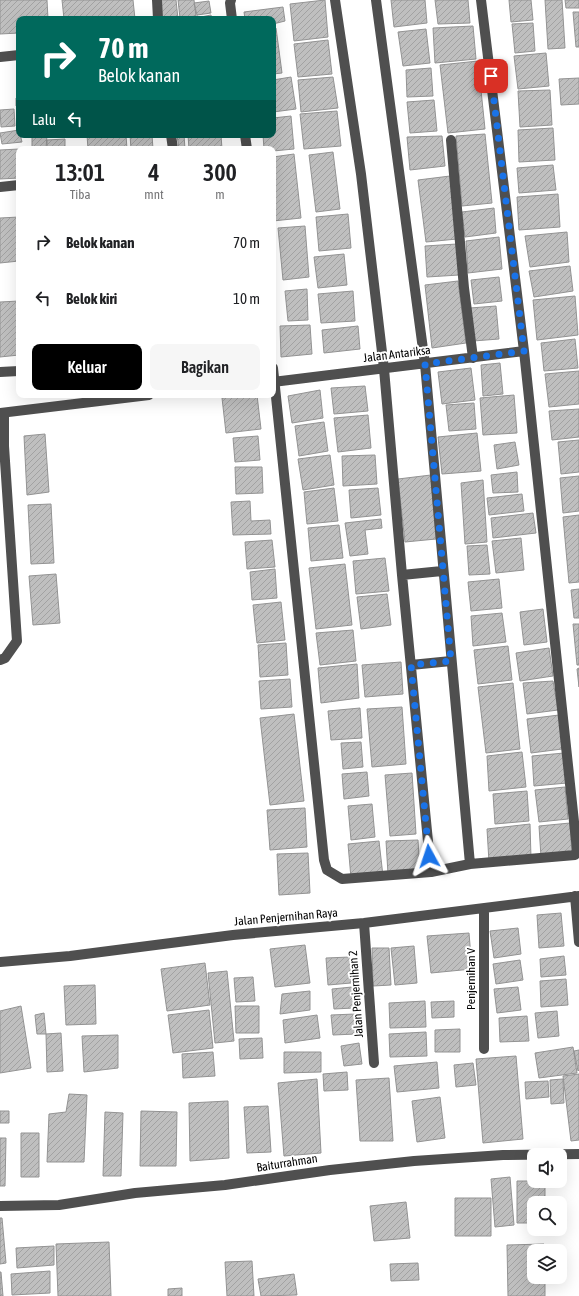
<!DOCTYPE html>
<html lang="id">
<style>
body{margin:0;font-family:"Asap Condensed",sans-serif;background:#f6f6f6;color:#202124;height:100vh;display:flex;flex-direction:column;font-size:15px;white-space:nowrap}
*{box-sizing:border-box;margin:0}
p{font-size:13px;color:#757577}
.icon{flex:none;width:22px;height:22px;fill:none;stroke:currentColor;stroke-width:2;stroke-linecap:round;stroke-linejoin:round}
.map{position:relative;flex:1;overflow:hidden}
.panel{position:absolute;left:16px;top:146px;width:260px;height:252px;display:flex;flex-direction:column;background:#fff;border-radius:8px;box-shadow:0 4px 16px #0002}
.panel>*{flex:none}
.hud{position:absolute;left:16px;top:16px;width:260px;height:122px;border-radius:8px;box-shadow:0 4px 16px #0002;background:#00695c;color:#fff;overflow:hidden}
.tools{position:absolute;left:527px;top:1148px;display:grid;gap:8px}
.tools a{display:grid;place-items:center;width:40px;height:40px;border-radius:8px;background:#fff;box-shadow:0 4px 16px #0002;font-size:20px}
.pin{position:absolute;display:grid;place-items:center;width:34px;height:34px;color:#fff;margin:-17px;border-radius:8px;box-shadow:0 2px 6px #0006}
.me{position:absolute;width:44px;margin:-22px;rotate:355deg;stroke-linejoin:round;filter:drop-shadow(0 0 3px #0008)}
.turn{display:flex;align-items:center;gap:14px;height:84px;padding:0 16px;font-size:18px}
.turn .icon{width:52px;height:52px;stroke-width:2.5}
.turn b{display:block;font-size:28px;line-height:34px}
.then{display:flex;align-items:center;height:38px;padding:0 16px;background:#0003;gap:8px;font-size:15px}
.eta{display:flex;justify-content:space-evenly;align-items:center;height:68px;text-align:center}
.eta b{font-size:24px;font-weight:600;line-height:28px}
.action{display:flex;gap:8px;margin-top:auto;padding:8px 16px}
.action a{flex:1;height:46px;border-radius:8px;background:#000;color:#fff;font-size:16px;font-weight:600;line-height:46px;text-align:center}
.action a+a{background:#f6f6f6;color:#202124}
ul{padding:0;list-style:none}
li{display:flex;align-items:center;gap:12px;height:56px;padding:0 16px}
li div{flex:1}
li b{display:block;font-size:15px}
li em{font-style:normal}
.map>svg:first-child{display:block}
.building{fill:url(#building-hatch);stroke:#939393}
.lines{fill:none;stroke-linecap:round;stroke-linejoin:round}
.minor{stroke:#4f4f4f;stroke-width:10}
.route{stroke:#1a73e8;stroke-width:7;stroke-dasharray:0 12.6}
.labels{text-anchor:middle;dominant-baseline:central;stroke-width:4;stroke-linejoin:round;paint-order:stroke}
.street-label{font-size:12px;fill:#000;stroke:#fff}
</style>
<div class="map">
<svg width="579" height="1296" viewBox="0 0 579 1296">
<defs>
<pattern id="building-hatch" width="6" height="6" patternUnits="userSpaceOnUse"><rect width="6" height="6" fill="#bfbfbf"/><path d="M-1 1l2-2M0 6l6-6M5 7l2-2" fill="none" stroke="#a2a2a2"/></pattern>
</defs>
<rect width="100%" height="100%" fill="#fff"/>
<path class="building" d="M0,0h47l1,19h-29v14l-19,1z
M62,0h71l2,19h-71z
M158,0h18l2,19h-18z
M178,0h16l2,16 -16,2z
M325,0l3,37 -34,4 -4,-37z
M391,0h34l2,23 -33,4z
M435,0h33l2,23 -32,1z
M509,0h22l2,20 -22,2z
M545,0h17l3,48 -17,1z
M565,0h14v8h-13z
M209,1l2,12 -14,2 -3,-12z
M283,7l2,14 -12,3v-5h-28l-1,-7z
M573,12h6v35h-3z
M211,15l1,4h-11v-2z
M198,16v3h-19z
M533,23l2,28 -20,2 -3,-29z
M473,26l3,33 -41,4 -2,-35z
M273,28h3l6,45 -9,1z
M426,29l4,34 -27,3 -5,-34z
M328,40l4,34 -34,3 -4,-33z
M546,53l3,33 -31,3 -4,-33z
M478,61l7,68 -37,4 -8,-68z
M431,68l2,28 -26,1 -1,-27z
M291,77l5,32 -23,3v-32z
M333,77l5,31 -37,4 -3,-32z
M579,78v26l-18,1 -2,-26z
M550,90l2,35 -32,2 -2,-36z
M16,98h3v8h-3z
M434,100l3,31 -27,2 -3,-31z
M14,109l1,17 -14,1 -1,-17z
M337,111l4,35 -37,3 -4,-35z
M291,116l3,33 -21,2v-2h-9l-1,-14h10v-17z
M553,128l2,32 -36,2 -1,-32z
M19,130l3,12 -20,2 -2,-11z
M485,134l7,69 -30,3 -6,-70z
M32,135h15l-1,14h-14z
M87,135h39l1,14h-39z
M130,135h22l1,14h-22z
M177,135h7l1,14h-6z
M188,135h33l1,14h-33z
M442,136l3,30 -35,4 -3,-33z
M65,139v10h-18v-9z
M19,149v29l-19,1v-29z
M333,152l7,57 -24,3 -7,-57z
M294,154l7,64 -28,3v-64z
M553,165l3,25 -37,3 -2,-25z
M450,176l7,63 -31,3 -8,-62z
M558,194l2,33 -41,3 -2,-33z
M494,208l2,25 -31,4 -3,-25z
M348,214l3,34 -32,3 -3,-34z
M19,217v44l-19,2v-45z
M305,226l4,51 -26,3 -5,-52z
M567,232l2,30 -39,5 -5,-31z
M499,237l3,32 -34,4 -2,-32z
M457,244l2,31 -32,2 -2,-31z
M344,254l3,31 -29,3 -4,-31z
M570,266l3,25 -39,6 -5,-26z
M499,277l3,24 -28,3 -3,-24z
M458,281l8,62 -34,5 -7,-63z
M307,289l1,31 -20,1 -3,-30z
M353,291l2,30 -34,2 -3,-29z
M575,296l3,39 -41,5 -4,-40z
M19,301v54l-19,2v-55z
M496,306l3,33 -26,2 -3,-33z
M310,325l2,29 -31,3 -1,-31z
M358,326l2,23 -36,4 -2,-23z
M575,339l3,29 -34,3 -3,-28z
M500,363l3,31 -20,2 -2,-31z
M471,368l4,32 -33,4 -4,-32z
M579,371v33l-30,3 -4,-33z
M365,386l3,25 -34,3 -3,-26z
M320,390l3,28 -31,5 -4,-27z
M248,395h9l4,34 -35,4 -4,-35z
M514,395l3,38 -34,2 -3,-37z
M474,403l2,26 -27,2 -3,-26z
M579,409v28l-27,3 -3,-29z
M368,415l3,33 -33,4 -4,-34z
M324,422l4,29 -29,5 -4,-30z
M477,433l4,38 -39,3 -4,-37z
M45,434l4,58 -22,3 -3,-59z
M258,436l2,24 -25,2 -2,-24z
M579,440v32l-18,2 -3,-32z
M515,442l4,23 -22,4 -3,-24z
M330,455l4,30 -31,5 -5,-31z
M375,455l2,29 -34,2 -1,-30z
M235,467h27l1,26 -27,1z
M517,472l1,20 -25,1 -2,-18z
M431,475l5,64 -31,3 -7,-63z
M579,476v35l-16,2 -3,-35z
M483,480l4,62 -22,2 -4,-61z
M334,488l4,33 -31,3 -3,-32z
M378,488l3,27 -30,3 -2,-28z
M522,494l2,17 -35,4 -2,-17z
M250,501l1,20 19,-1 1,14 -38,1 -2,-33z
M51,504l3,59 -23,1 -3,-59z
M533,513l3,20 -43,5 -2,-20z
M579,515v67l-10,1 -6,-66z
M381,519l1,9 -17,2 3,24 -18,2 -5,-33z
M339,525l4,33 -32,3 -3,-33z
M521,538l3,32 -28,3 -4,-32z
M272,540l3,27 -28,2 -2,-27z
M487,545l3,29 -21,1 -2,-29z
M385,558l4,33 -33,3 -3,-33z
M345,564l7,61 -36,4 -7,-61z
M275,569l2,29 -25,2 -2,-28z
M56,574l4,49 -27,2 -4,-49z
M499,579l3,29 -31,3 -3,-29z
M579,589v29h-5l-3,-28z
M387,594l4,31 -30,4 -4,-32z
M281,602l4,38 -28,3 -4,-38z
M543,609l4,33 -23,3 -4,-33z
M502,613l4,29 -33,4 -2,-30z
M573,624h6v41h-2z
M353,630l3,31 -36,4 -4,-32z
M286,643l2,32 -28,2 -2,-32z
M508,646l4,34 -34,4 -4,-34z
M549,648l4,28 -33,5 -4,-28z
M401,662l2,32 -38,3 -3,-32z
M357,664l2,34 -38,5 -3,-35z
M579,668v19l-2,-18z
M290,679l2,28 -31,2 -2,-28z
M553,681l5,29 -31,4 -4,-31z
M513,683l7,66 -34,4 -8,-66z
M402,707l4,57 -34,3 -5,-58z
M360,708l2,30 -31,2 -3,-29z
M294,714l10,87 -34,4 -10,-87z
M559,715l3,34 -31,4 -4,-34z
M361,742l2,25 -20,2 -2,-26z
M522,752l4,35 -37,4 -2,-35z
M564,753l3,30 -33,3 -2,-30z
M367,772l2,24 -25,3 -2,-25z
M412,773l4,61 -26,2 -5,-61z
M565,787l3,32 -29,3 -4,-32z
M527,791l2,30 -34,3 -2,-30z
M372,804l3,33 -24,3 -3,-34z
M305,808l2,39 -37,3 -3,-40z
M570,823l2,32 -31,2 -2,-31z
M530,824l1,34 -42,4 -2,-33z
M418,840l2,32 -32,2 -2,-33z
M379,841l4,35 -32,2 -3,-34z
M308,853l2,40 -31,2 -2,-41z
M561,913l3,33 -25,2 -2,-33z
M518,928l3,26 -27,4 -4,-27z
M469,933l3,36 -41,4 -4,-37z
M305,945l5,38 -35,4 -5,-38z
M414,946l3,37 -22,2 -4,-37z
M372,948h17l2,37 -18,1z
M564,956l2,19 -25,2 -1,-18z
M350,957l1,26 -23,2 -2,-27z
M520,960l3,20 -27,4 -3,-20z
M205,963l5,42 -43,6 -6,-42z
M227,971l7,70 -19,2 -7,-70z
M253,977l2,24 -19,1 -2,-24z
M566,979l2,26 -27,2 -1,-26z
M95,985l1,39 -30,1 -2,-39z
M352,987l2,21 -20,1 -2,-20z
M518,987l3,23 -24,3 -3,-24z
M310,991v19l-30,4 2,-20z
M425,1001l1,26 -36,1 -1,-25z
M454,1001v16l-22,1 -1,-16z
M21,1006l10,62 -31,5v-62z
M235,1006h24v27h-23z
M209,1010l4,38 -40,5 -5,-38z
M557,1011l2,25 -21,2 -3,-25z
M44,1013l2,21h-9l-2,-19z
M355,1014l1,20 -23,1 -2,-20z
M317,1015l3,23 -35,5 -2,-23z
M527,1016l2,25 -29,1 -1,-24z
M460,1029v23h-25v-22z
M426,1032l1,24 -37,1 -1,-23z
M61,1033l2,38 -16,1 -1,-38z
M118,1035v33l-34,4 -2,-36z
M262,1038l1,20 -23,1 -1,-20z
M359,1043l3,21 -18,2 -3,-20z
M573,1047l4,26 -38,5 -4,-25z
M579,1050v20l-1,1 -4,-20z
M213,1052l2,24 -32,2 -1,-24z
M284,1052h37v20l-37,1z
M516,1056l7,83 -40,4 -7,-84z
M437,1062l2,26 -42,4 -3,-26z
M473,1063l3,22 -20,2 -2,-22z
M347,1072l1,18 -24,1 -1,-17z
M579,1074v66l-8,1 -8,-65z
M389,1078l4,63h-33l-4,-61z
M317,1079l4,74 -37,3 -6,-73z
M563,1079l1,24 -13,1 -1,-24z
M548,1081l1,16 -23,2 -1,-17z
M69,1094l18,1 -3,67h-37l2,-48 17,-2z
M440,1097l5,41 -28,4 -5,-41z
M228,1101l1,57 -39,3 -1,-58z
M268,1106l3,46 -24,1 -3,-46z
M0,1111h9v12h-9z
M141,1111l36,1 -1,54h-36z
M105,1112l18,1 -2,63h-18z
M21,1133h18v44h-18z
M0,1138h6l-1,48h-5z
M510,1177l4,48 -19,2 -4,-48z
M517,1181h28v22h-11v20h-17z
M455,1198h36v38h-36z
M406,1202l4,36 -36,3 -4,-35z
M0,1218h2l4,45 -6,1z
M109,1242l2,54h-53l-2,-52z
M544,1244v7h-10v26h11v19h-37l-1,-51z
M54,1246v19l-37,3 -1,-20z
M252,1261l2,35h-27l-2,-34z
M418,1263l1,17 -28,1 -1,-17z
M50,1271v22l-38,2 -1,-21z
M0,1272h1l2,24h-3z
M294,1274l3,21 -36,1 -3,-17z
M182,1288v8h-14v-7z"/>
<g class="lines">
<path class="minor" d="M157,0l1,19
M231,0l-1,3 2,16
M335,0l26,174 23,195 18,206 29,297
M376,0l49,364 45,500
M0,57l19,-2
M171,135l2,14
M245,135l2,14
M451,140l13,148 9,70
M0,187l19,-2
M273,368l51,492 3,10 15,9 89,-7 39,-8 105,-9 2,-5 -53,-499 -43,-351
M0,372l19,-1
M273,382l251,-31
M0,413l149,-18
M402,575l40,-4
M0,660l5,-2 12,-17 -13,-195v-33
M411,665l40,-4
M575,896l4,46
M364,923l10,140
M0,962l70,-6 163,-21 131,-12 215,-27
M484,1049v-141
M0,1206l59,-1 76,-12 90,-8 105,-15 84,-9 89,-6 76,-1"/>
</g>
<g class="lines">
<path class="route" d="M429,856l-18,-191 40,-4 -26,-297 99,-13 -33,-275"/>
</g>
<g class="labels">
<g class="street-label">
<text transform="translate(397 354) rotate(-7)">Jalan Antariksa</text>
<text transform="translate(286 917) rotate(-5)">Jalan Penjernihan Raya</text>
<text transform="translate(471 979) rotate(-90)">Penjernihan V</text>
<text transform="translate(356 994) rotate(-94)">Jalan Penjernihan 2</text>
<text transform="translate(287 1163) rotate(-9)">Baiturrahman</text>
</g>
</g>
</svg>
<div class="tools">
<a><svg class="icon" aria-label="sound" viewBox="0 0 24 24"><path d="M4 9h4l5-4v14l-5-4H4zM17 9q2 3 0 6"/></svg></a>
<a><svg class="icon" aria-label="search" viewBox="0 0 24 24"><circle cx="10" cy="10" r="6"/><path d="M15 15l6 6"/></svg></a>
<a><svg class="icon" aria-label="layers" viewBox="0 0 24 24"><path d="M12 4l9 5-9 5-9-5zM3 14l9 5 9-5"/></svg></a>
</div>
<div class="pin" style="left:491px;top:76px;background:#d93025"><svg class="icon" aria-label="arrive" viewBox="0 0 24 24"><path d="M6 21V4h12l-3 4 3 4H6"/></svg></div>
<svg class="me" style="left:429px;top:856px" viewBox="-20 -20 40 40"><path d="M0-17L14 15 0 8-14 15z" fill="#1a73e8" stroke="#fff" stroke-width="4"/></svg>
<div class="hud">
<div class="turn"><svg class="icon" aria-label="right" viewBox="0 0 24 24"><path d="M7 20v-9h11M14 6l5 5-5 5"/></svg><div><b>70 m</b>Belok kanan</div></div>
<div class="then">Lalu<svg class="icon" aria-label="left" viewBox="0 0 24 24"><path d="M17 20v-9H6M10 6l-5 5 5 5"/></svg></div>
</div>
<section class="panel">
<div class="eta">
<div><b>13:01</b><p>Tiba</p></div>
<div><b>4</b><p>mnt</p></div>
<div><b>300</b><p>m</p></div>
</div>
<ul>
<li><svg class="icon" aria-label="right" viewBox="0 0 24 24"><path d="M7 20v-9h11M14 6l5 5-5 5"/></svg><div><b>Belok kanan</b></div><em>70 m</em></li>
<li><svg class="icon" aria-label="left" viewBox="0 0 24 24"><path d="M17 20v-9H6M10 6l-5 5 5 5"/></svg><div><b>Belok kiri</b></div><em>10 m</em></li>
</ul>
<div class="action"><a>Keluar</a><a>Bagikan</a></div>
</section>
</div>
